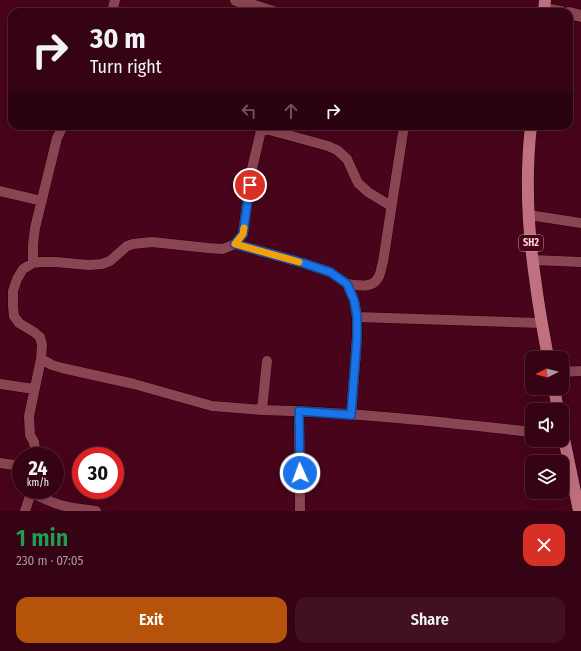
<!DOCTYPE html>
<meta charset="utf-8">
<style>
body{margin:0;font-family:"Fira Sans Condensed",sans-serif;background:#411122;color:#f1f3f6;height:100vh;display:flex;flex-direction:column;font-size:15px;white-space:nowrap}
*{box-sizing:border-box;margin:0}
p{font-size:13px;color:#aa98a0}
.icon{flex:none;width:22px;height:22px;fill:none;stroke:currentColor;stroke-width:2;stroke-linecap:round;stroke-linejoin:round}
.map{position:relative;height:511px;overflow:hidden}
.panel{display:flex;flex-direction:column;background:#360314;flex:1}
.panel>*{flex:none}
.guide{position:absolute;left:8px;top:8px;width:565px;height:122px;border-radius:12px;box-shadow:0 4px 16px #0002,0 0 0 1px #502534;background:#360314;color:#f1f3f6;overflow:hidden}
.needle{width:26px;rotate:264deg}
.fabs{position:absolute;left:525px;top:351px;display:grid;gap:8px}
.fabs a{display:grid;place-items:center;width:44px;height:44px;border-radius:8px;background:#360314;box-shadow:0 4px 16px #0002,0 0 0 1px #502534;font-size:20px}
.speed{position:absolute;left:12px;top:447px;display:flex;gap:8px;font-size:20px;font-weight:700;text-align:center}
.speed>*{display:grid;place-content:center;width:52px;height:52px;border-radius:50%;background:#360314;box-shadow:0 4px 16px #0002,0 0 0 1px #502534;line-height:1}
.speed small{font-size:10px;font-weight:400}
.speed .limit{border:6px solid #d22;background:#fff;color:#111}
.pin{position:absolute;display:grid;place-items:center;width:34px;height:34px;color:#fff;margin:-17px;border:2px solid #fff;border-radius:50%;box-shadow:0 1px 4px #0007}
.me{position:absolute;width:44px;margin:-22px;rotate:358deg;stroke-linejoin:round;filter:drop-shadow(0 0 3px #0008)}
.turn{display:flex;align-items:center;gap:14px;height:84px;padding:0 16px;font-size:18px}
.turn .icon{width:52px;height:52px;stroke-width:2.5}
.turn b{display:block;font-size:28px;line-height:34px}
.lanes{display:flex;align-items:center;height:38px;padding:0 16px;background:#0003;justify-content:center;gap:20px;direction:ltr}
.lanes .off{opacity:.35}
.round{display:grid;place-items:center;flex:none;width:42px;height:42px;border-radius:12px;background:#411122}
.overview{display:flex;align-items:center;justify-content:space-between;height:68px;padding:0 16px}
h1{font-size:24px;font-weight:600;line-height:30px;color:#1e9e55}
.action{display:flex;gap:8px;margin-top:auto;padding:8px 16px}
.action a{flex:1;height:46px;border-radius:12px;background:#b45309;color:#fff;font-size:16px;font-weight:600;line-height:46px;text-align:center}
.action a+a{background:#411122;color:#f1f3f6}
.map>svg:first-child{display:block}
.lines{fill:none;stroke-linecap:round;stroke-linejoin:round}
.street-casing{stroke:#200108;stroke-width:11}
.secondary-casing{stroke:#200108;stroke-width:13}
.primary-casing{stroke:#200108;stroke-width:13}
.street{stroke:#8b4452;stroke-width:10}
.secondary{stroke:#8b4452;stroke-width:12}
.primary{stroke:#c0707e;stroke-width:12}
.route-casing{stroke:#114b97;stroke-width:10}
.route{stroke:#1a73e8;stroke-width:7}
.slow{stroke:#f59e0b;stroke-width:7}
.labels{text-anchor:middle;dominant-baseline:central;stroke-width:3.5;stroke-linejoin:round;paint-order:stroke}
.shield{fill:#48041a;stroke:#c498a1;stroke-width:1}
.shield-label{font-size:10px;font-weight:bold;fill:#f9d7db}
</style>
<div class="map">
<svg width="581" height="511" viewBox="0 0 581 511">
<rect width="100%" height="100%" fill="#48041a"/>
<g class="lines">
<g class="street-casing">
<path id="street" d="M112,12l3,-12
M262,128l66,18 9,4 10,9 11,24 10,9 23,14
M0,191l42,10
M529,215l52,8
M235,244l68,19 27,9 17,12 7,16 3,17v21l-6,77
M533,260l48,2
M33,263v-18l2,-17 22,-90 6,-12
M347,284c11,1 25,5 31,-6 3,-4 3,-11 5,-16l21,-136
M357,317l185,6
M41,359l11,6 10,3 72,16 78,22 50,4
M267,361l-5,49c90,2 180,12 270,22
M562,372l19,-1
M0,384l34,5
M299,411c0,33 1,67 1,100
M36,456l-2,-14 -4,-7 -1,-19 12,-57 1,-14 -2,-8 -6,-5 -15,-9 -5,-7 -1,-10v-15l4,-12 6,-10 10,-6 7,-1h16l32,3 14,-1 8,-3 17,-15 6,-2 19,-2 56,6 15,1 12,-5 8,-10 8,-61 11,-47
M0,463l21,3
M32,493c6,3 13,6 20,9 14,6 29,7 44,9
M25,511l7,-21"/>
</g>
<g class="secondary-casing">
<path id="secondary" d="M236,0l37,12
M544,9l17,3
M569,13l12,3"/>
</g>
<g class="primary-casing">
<path id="primary" d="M544,12l1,-12
M531,126c-6,53 -3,107 5,159 3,25 8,49 12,73
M554,388l4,22
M562,429l17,82"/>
</g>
<use href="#street" class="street"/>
<use href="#secondary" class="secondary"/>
<use href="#primary" class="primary"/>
</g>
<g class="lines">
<g class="route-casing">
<path id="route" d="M250,185l-7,49 -8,10 68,19 27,9 17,12 7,16 3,16v22l-6,77 -52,-4 1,62"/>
</g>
<use href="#route" class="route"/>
<path class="slow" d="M244,228l-1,6 -8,10 64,18"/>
</g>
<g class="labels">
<rect class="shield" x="519" y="235" width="24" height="16" rx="3"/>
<g class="shield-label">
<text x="531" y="243">SH2</text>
</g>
</g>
</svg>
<div class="fabs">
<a><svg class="needle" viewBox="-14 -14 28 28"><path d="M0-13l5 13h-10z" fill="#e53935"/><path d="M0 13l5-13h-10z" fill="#aa98a0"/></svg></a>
<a><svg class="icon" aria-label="sound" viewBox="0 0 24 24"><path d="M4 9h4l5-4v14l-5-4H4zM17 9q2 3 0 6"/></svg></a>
<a><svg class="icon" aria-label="layers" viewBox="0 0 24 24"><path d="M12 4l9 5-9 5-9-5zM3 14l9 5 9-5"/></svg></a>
</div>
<div class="speed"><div>24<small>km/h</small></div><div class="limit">30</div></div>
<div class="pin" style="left:250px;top:185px;background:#d93025"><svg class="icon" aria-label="arrive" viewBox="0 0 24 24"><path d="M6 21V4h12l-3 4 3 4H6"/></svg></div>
<svg class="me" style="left:300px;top:473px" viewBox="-20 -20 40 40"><circle r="17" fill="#1a73e8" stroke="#fff" stroke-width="3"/><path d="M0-11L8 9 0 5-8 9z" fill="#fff"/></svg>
<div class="guide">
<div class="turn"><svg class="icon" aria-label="right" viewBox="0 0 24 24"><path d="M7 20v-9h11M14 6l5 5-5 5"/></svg><div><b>30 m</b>Turn right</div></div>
<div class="lanes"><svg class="icon off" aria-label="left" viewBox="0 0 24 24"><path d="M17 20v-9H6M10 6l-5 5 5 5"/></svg><svg class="icon off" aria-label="ahead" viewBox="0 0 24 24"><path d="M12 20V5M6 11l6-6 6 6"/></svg><svg class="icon" aria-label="right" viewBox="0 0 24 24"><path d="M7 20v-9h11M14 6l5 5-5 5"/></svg></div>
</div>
</div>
<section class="panel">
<div class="overview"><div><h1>1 min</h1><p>230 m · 07:05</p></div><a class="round" style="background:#d93025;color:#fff"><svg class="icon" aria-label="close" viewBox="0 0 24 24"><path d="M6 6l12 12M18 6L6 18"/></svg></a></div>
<div class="action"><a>Exit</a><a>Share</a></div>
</section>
